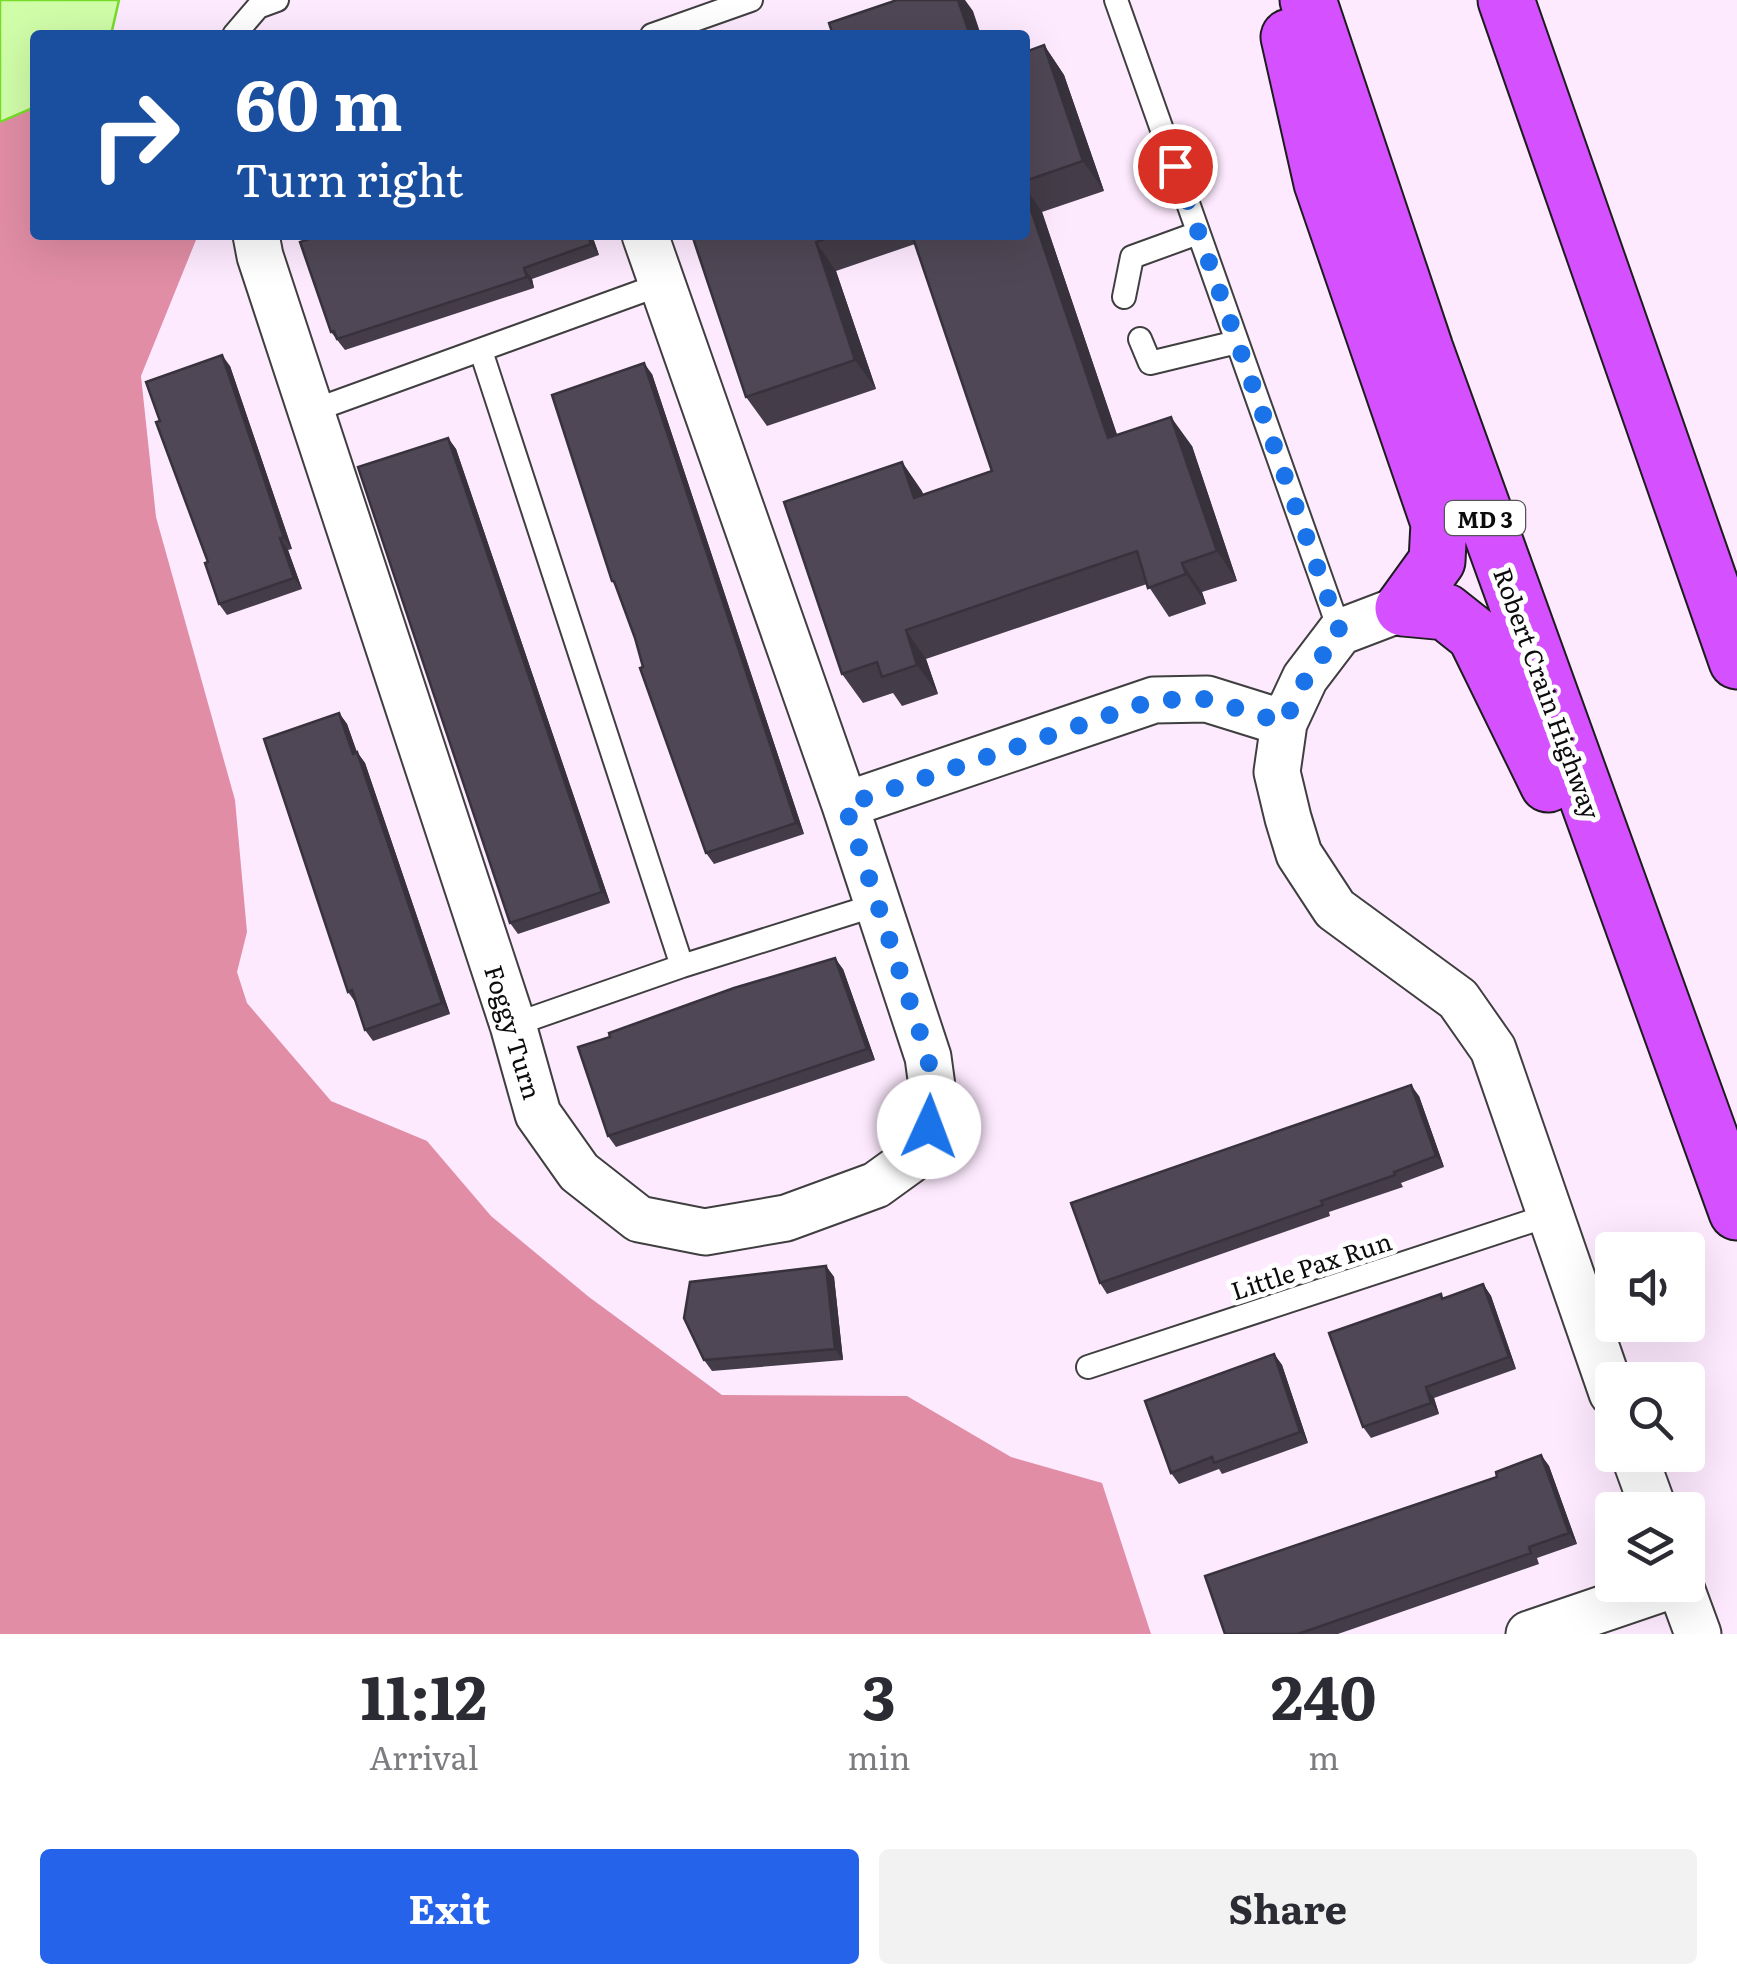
<!DOCTYPE html>
<style>
body{margin:0;font-family:Literata,serif;background:#f2f2f3;color:#2b2b33;height:100vh;display:flex;flex-direction:column;font-size:38px;white-space:nowrap}
*{box-sizing:border-box;margin:0}
p{font-size:32px;color:#7c7c81}
.icon{flex:none;width:55px;height:55px;fill:none;stroke:currentColor;stroke-width:2;stroke-linecap:round;stroke-linejoin:round}
.map{position:relative;height:1634px;overflow:hidden}
.panel{display:flex;flex-direction:column;background:#fff;flex:1}
.panel>*{flex:none}
.top-card{position:absolute;left:30px;top:30px;width:1000px;height:210px;border-radius:10px;box-shadow:0 10px 40px #0002;background:#1a4fa0;color:#fff;overflow:hidden}
.fabs{position:absolute;left:1595px;top:1232px;display:grid;gap:20px}
.fabs a{display:grid;place-items:center;width:110px;height:110px;border-radius:10px;background:#fff;box-shadow:0 10px 40px #0002;font-size:50px}
.pin{position:absolute;display:grid;place-items:center;width:85px;height:85px;color:#fff;margin:-42px;border:5px solid #fff;border-radius:50%;box-shadow:0 2px 10px #0007}
.me{position:absolute;width:110px;margin:-55px;rotate:2deg;stroke-linejoin:round;filter:drop-shadow(0 0 8px #0008)}
.turn{display:flex;align-items:center;gap:35px;height:210px;padding:0 40px;font-size:45px}
.turn .icon{width:130px;height:130px;stroke-width:2.5}
.turn b{display:block;font-size:70px;line-height:85px}
.eta{display:flex;justify-content:space-evenly;align-items:center;height:170px;text-align:center}
.eta b{font-size:60px;font-weight:700;line-height:70px}
.primary-button{display:flex;gap:20px;margin-top:auto;padding:20px 40px}
.primary-button a{flex:1;height:115px;border-radius:10px;background:#2563eb;color:#fff;font-size:40px;font-weight:700;line-height:115px;text-align:center}
.primary-button a+a{background:#f2f2f3;color:#2b2b33}
.map>svg:first-child{display:block}
.forest{fill:#e08da5}
.water{fill:#d0fda8;stroke:#77dc28;stroke-width:2.5}
.lines{fill:none;stroke-linecap:round;stroke-linejoin:round}
.service-casing{stroke:#3f3f3f;stroke-width:26}
.minor-casing{stroke:#3f3f3f;stroke-width:49}
.trunk-casing{stroke:#1d1d1d;stroke-width:59}
.service{stroke:#fff;stroke-width:22}
.minor{stroke:#fff;stroke-width:45}
.trunk{stroke:#d551ff;stroke-width:55}
.wall{fill:#443d49}
.shaded-wall{fill:#37323c}
.building{fill:#4f4755;stroke:#37323c;stroke-width:2.5}
.route{stroke:#1a73e8;stroke-width:18;stroke-dasharray:0 32.4}
.labels{text-anchor:middle;dominant-baseline:central;stroke-width:10;stroke-linejoin:round;paint-order:stroke}
.shield{fill:#fff;stroke:#555;stroke-width:2.5}
.shield-label{font-size:22px;font-weight:bold;fill:#0c0c0c}
.street-label{font-size:25px;fill:#0c0c0c;stroke:#fff}
</style>
<div class="map">
<svg width="1737" height="1634" viewBox="0 0 1737 1634">
<rect width="100%" height="100%" fill="#feeaff"/>
<path class="forest" d="M35,107v128h163l-57,141 15,141 79,283 12,132 -10,40 10,31 84,98 96,40 64,75 98,81 133,98 185,1 104,61 91,26 49,151h-1151v-1512z"/>
<path class="water" d="M0,0h119l-8,35h-76v72l-35,15z"/>
<g class="lines">
<g class="service-casing">
<path id="service" d="M1116,0l224,632
M234,35l24,-28 19,-7
M652,35l99,-35
M1124,297l8,-40 66,-24
M1140,339l10,24 87,-21
M481,351l201,615 194,-61
M312,411l350,-127
M513,1025l169,-59
M1088,1367l462,-152"/>
</g>
<g class="minor-casing">
<path id="minor" d="M256,235l4,21 253,769 25,89 41,58 60,47 66,13 81,-14 90,-33 36,-26 17,-32 5,-26 -6,-44 -83,-252 -200,-570
M1403,608l-63,24 -35,46 -21,45 -7,49 11,46 11,36 36,55 123,90 35,50 119,344
M845,805l309,-105 53,-1 77,24
M1634,1455l20,55
M1680,1585l18,49
M1529,1634l144,-49"/>
</g>
<g class="trunk-casing">
<path id="trunk" d="M1308,0l117,349 312,863
M1506,0l231,661
M1289,37l33,146 117,340 -2,38 -34,47
M1403,608l43,4 29,23 73,149"/>
</g>
<use href="#service" class="service"/>
<use href="#minor" class="minor"/>
<use href="#trunk" class="trunk"/>
</g>
<path class="wall" d="M1044,45l20,30 40,116 -62,21 75,223 75,11 45,135 -35,11 4,12 -37,13 -22,-33 -221,75 12,35 -36,12 -9,-13 -30,10 -21,-29 60,-212 21,32 69,-23 -77,-227 -79,27 40,118 -109,37 -21,-29 -54,-162h333v-183z
M321,235h271l7,20 -67,24 2,9 -189,62 -14,-18z
M230,366l62,183 -4,1 14,39 -75,26 -8,-11 -11,-42 -48,-141z
M652,374l152,460 -90,30 -8,-11 -63,-186 -8,-29 -17,-49 -6,-8z
M448,438l8,11 154,454 -92,31 -8,-11z
M339,713l8,11 10,28 8,11 85,251 -77,27 -8,-11 -9,-27 -8,-11z
M843,969l32,91 -259,87 -8,-11 2,-99z
M1419,1096l25,71 -43,16 2,4 -74,25 1,4 -223,78 -7,-11z
M826,1266l8,11 9,83 -131,11 -8,-11z
M1483,1284l8,12 25,73 -82,29 5,16 -68,24 -8,-11 78,-133 2,4z
M1274,1354l8,11 26,78 -86,31 -3,-5 -40,15 -8,-11z
M1541,1455l8,11 28,78 -40,14 2,6 -201,70h-113l272,-157z"/>
<path class="shaded-wall" d="M958,0h7l8,11 8,24h-11z
M1044,45l20,30 40,116 -21,-30z
M1025,187l17,25 86,255 -20,-29 -83,-246z
M588,235h4l7,20 -8,-11z
M816,242l20,29 40,118 -21,-29z
M524,268l8,11 2,9 -7,-11z
M222,355l8,11 62,183 -8,-11z
M644,363l8,11 152,460 -8,-11z
M1171,417l21,29 45,135 -20,-30z
M448,438l8,11 154,454 -8,-11z
M902,462l20,29 13,36 -21,-29z
M280,538l8,12 14,39 -8,-11z
M1182,563l20,29 4,12 -20,-30z
M906,630l20,29 12,35 -21,-29z
M339,713l8,11 14,41 -8,-11z
M357,752l8,11 85,251 -8,-11z
M835,958l8,11 32,91 -8,-11z
M1411,1085l8,11 25,71 -8,-11z
M826,1266l8,11 9,83 -8,-11z
M1483,1284l8,12 25,73 -7,-12z
M1274,1354l8,11 26,78 -8,-11z
M1426,1387l8,11 5,16 -8,-11z
M1541,1455l8,11 28,78 -8,-11z"/>
<path class="building" d="M897,0h61l12,35h-137l-4,-12z
M1044,45l39,116 -58,20v-129z
M1025,192l83,246 63,-21 46,134 -35,12 4,11 -38,14 -11,-37 -231,79 11,35 -35,12 -5,-15 -35,12 -58,-172 118,-40 12,36 78,-27 -80,-236h113z
M321,235h267l3,9 -67,24 3,9 -190,62 -3,-8 -3,1 -31,-90z
M692,235h144l-20,7 39,118 -109,37z
M222,355l62,183h-4l14,40 -75,26 -14,-41 3,-1 -52,-140 4,-1 -14,-39z
M644,363l152,460 -90,30 -66,-185 3,-1 -8,-29 -21,-57h-2l-60,-186z
M448,438l154,454 -92,31 -152,-456z
M339,713l14,41 4,-2 85,251 -77,27 -13,-40 -4,2 -84,-253z
M835,958l32,91 -259,87 -30,-89 32,-10 -1,-4 125,-45z
M1411,1085l25,71 -42,16 1,3 -74,26 2,4 -223,78 -29,-80z
M826,1266l9,83 -131,11 -20,-42 6,-36z
M1483,1284l26,73 -83,30 5,16 -68,24 -34,-94 112,-39 1,5z
M1274,1354l26,78 -86,31 -2,-6 -41,16 -26,-72z
M1541,1455l28,78 -40,14 2,6 -233,81h-73l-20,-58 292,-99 -1,-5z"/>
<g class="lines">
<path class="route" d="M929,1127l5,-26 -6,-44 -83,-252 309,-105 53,-1 77,24 22,-45 34,-46 -165,-466"/>
</g>
<g class="labels">
<rect class="shield" x="1445" y="501" width="80" height="34" rx="8"/>
<g class="shield-label">
<text x="1485" y="518">MD 3</text>
</g>
<g class="street-label">
<text transform="translate(1548 693) rotate(70)">Robert Crain Highway</text>
<text transform="translate(514 1032) rotate(73)">Foggy Turn</text>
<text transform="translate(1311 1265) rotate(-18)">Little Pax Run</text>
</g>
</g>
</svg>
<div class="fabs">
<a><svg class="icon" aria-label="sound" viewBox="0 0 24 24"><path d="M4 9h4l5-4v14l-5-4H4zM17 9q2 3 0 6"/></svg></a>
<a><svg class="icon" aria-label="search" viewBox="0 0 24 24"><circle cx="10" cy="10" r="6"/><path d="M15 15l6 6"/></svg></a>
<a><svg class="icon" aria-label="layers" viewBox="0 0 24 24"><path d="M12 4l9 5-9 5-9-5zM3 14l9 5 9-5"/></svg></a>
</div>
<div class="pin" style="left:1175px;top:166px;background:#d93025"><svg class="icon" aria-label="arrive" viewBox="0 0 24 24"><path d="M6 21V4h12l-3 4 3 4H6"/></svg></div>
<svg class="me" style="left:929px;top:1127px" viewBox="-20 -20 40 40"><circle r="19" fill="#fff"/><path d="M0-13L10 11 0 6-10 11z" fill="#1a73e8"/></svg>
<div class="top-card">
<div class="turn"><svg class="icon" aria-label="right" viewBox="0 0 24 24"><path d="M7 20v-9h11M14 6l5 5-5 5"/></svg><div><b>60 m</b>Turn right</div></div>
</div>
</div>
<section class="panel">
<div class="eta">
<div><b>11:12</b><p>Arrival</p></div>
<div><b>3</b><p>min</p></div>
<div><b>240</b><p>m</p></div>
</div>
<div class="primary-button"><a>Exit</a><a>Share</a></div>
</section>
